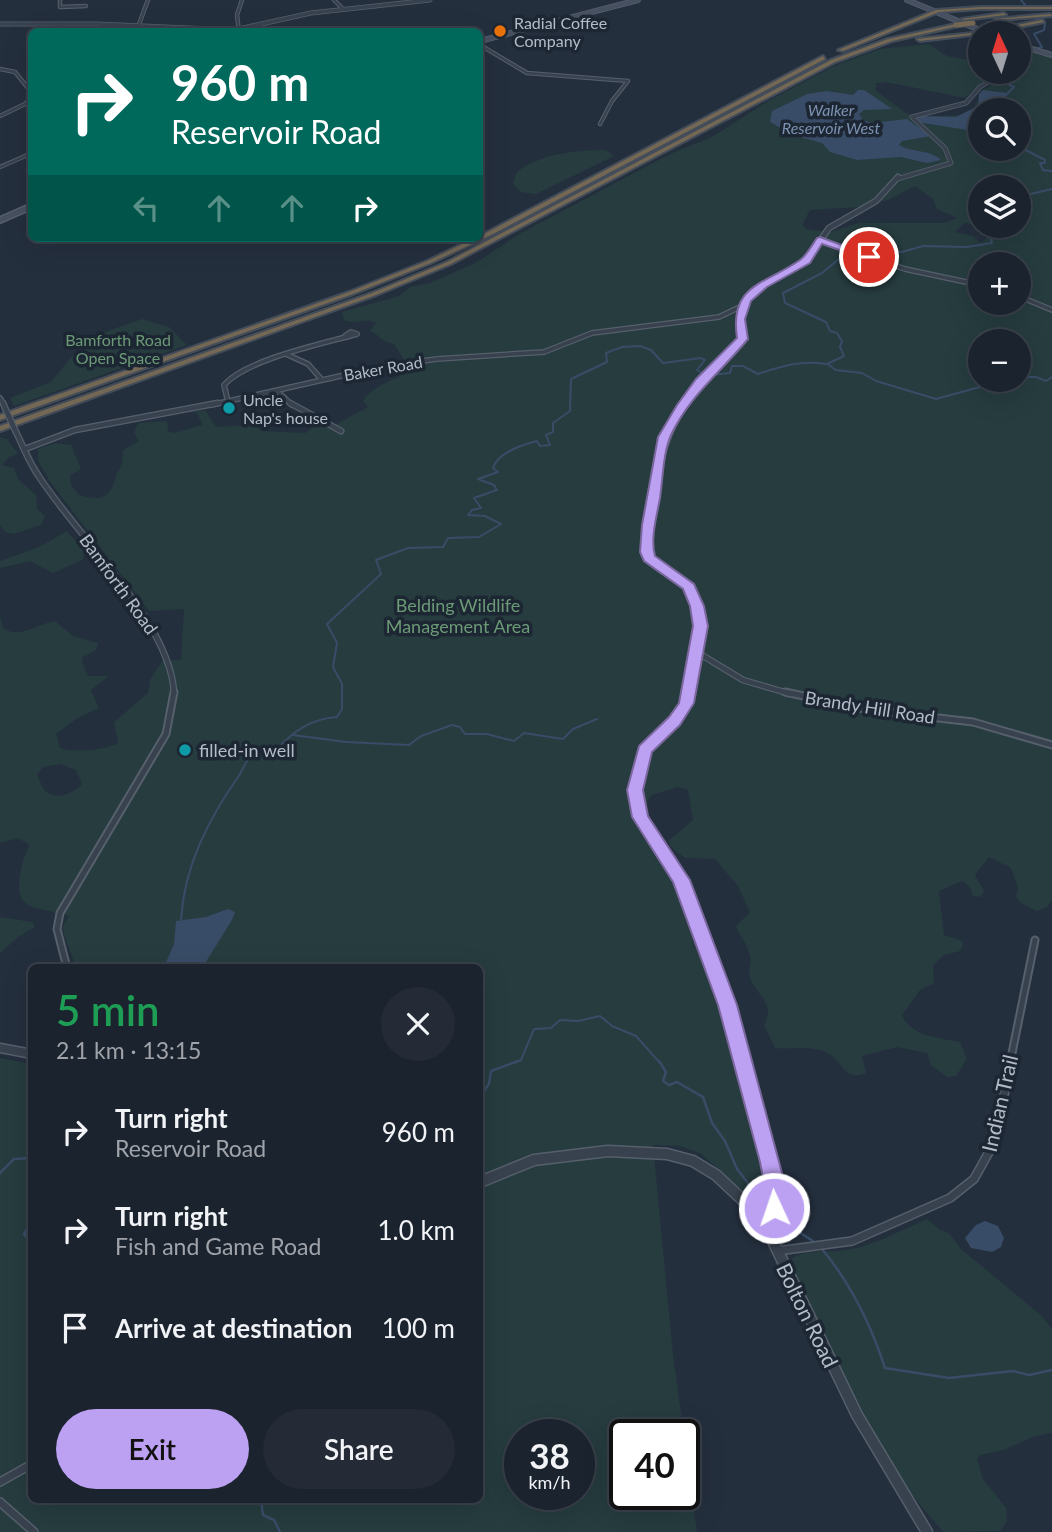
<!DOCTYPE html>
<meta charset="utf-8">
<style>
body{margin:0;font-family:Lato,sans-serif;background:#242b36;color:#f1f3f6;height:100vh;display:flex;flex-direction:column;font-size:26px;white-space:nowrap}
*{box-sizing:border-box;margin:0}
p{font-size:23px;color:#a0a4aa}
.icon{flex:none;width:38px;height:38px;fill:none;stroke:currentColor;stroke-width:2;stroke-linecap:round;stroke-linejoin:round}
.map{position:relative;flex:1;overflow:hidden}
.side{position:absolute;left:28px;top:964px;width:455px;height:539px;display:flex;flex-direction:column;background:#1b232e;border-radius:10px;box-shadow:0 7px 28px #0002,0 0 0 2px #39404a}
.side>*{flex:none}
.hud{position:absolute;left:28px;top:28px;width:455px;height:214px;border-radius:10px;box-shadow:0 7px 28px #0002,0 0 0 2px #39404a;background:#00695c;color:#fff;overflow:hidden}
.needle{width:46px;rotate:356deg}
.controls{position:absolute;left:968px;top:21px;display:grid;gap:14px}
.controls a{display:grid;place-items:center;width:63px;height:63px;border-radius:50%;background:#1b232e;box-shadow:0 7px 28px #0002,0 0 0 2px #39404a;font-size:35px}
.speed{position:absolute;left:504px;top:1419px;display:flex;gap:14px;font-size:35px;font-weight:700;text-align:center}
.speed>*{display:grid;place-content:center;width:91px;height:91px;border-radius:50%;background:#1b232e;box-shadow:0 7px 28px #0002,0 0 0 2px #39404a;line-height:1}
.speed small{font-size:18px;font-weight:400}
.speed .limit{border:4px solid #111;border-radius:10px;background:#fff;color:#111}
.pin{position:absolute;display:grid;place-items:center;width:60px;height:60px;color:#fff;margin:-30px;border:4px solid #fff;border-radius:50%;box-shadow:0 2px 7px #0007}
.me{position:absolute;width:77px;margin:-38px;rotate:357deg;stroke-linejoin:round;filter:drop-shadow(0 0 5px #0008)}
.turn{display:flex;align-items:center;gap:24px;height:147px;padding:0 28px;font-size:32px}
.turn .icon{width:91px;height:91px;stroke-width:2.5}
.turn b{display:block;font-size:49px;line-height:60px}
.lanes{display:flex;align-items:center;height:66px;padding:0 28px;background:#0003;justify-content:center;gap:35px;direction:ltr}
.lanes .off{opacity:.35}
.round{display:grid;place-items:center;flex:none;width:74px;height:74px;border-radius:37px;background:#242b36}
.headline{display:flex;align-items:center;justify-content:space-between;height:119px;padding:0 28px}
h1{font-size:42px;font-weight:600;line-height:52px;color:#1e9e55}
.button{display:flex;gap:14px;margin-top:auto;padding:14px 28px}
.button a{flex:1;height:80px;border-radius:42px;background:#bca0f2;color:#111;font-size:28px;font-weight:600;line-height:80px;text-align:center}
.button a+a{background:#242b36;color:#f1f3f6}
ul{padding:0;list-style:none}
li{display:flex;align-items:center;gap:21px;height:98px;padding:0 28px}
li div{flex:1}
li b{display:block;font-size:26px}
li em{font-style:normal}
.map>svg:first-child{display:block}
.green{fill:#263c3f;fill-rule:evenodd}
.water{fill:#394c67}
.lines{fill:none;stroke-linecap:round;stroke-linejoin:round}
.stream-far1{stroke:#394c67;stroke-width:2}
.stream{stroke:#394c67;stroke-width:2.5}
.minor-far4-casing{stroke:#565f6c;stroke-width:4.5}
.minor-far3-casing{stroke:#565f6c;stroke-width:6}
.minor-far2-casing{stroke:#565f6c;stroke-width:7}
.minor-far1-casing{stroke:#565f6c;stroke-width:9}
.minor-casing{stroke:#565f6c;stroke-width:10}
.tertiary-far4-casing{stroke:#565f6c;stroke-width:5}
.tertiary-far3-casing{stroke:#565f6c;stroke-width:7}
.tertiary-far2-casing{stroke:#565f6c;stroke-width:9}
.tertiary-far1-casing{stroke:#565f6c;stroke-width:11}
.tertiary-casing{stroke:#565f6c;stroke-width:13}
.secondary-far1-casing{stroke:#565f6c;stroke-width:6}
.secondary-casing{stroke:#565f6c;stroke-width:8}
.motorway-casing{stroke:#434c59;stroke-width:4}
.minor-far4{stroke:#38414e;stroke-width:2.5}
.minor-far3{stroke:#38414e;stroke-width:3.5}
.minor-far2{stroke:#38414e;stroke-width:4.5}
.minor-far1{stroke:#38414e;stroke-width:5}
.minor{stroke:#38414e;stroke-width:7}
.tertiary-far4{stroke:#38414e;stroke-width:3.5}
.tertiary-far3{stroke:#38414e;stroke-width:4.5}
.tertiary-far2{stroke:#38414e;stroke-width:6}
.tertiary-far1{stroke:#38414e;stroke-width:8}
.tertiary{stroke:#38414e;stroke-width:10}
.secondary-far1{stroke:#465061;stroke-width:4.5}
.secondary{stroke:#465061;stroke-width:5}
.motorway{fill:#746855;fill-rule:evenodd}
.minor-bridge-casing{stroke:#565f6c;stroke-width:7;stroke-linecap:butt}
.motorway-bridge-casing{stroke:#434c59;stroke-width:7;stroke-linecap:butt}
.minor-bridge{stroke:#38414e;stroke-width:4.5}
.motorway-bridge{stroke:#746855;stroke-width:5}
.route{fill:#bca0f2;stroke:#7a689d;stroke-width:2}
.food-dot{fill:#e8710a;stroke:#1d2633;stroke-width:2.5}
.culture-dot{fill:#0f9aa8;stroke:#1d2633;stroke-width:2.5}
.labels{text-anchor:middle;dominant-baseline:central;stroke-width:7;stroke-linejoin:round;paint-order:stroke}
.far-poi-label{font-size:16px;fill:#b4bcc9;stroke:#1d2633;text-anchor:start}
.far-water-label{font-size:16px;font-style:italic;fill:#7c92b1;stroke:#1d2633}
.far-park-label{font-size:16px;fill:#6b9a76;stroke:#1d2633}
.far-street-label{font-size:16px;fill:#b4bcc9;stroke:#1d2633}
.street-label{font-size:18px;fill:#b4bcc9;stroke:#1d2633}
.park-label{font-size:18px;fill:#6b9a76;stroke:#1d2633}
.poi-label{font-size:18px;fill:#b4bcc9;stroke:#1d2633;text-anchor:start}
.near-street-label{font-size:21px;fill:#b4bcc9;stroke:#1d2633}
</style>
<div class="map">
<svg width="1052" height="1532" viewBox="0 0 1052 1532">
<rect width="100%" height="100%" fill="#242f3e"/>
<path class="green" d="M928,44l19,12 33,6v10h13l-28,26 -79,-16 -11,2 2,2 -2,4 31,23 13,4 41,-2 13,-6 10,-19 16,-10 5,-8h14l1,-17 14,-3 19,5v843l-5,7 -10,4 -16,-8 -5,-6 2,-9 -7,-20 -22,-11 -14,18 9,16 -3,6 -8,-1 -4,-10 -7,-5 -23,10 5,44 18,6 1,4 -3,6 -16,4 -11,10 1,18 -14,7 -18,25c9,22 38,23 58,27l7,17 -11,17 -9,1 -16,-12 -4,-12 -30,-6 -35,9 4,17c-21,9 -22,-9 -35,-18 -17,-11 -38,-5 -56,-7l-11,-23c14,-23 -12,-31 -15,-52 0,-6 3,-10 1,-16 -2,-13 -10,-20 -14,-31l14,-14 -12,-26 -23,-27 -30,-1 -15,-12 -1,-6c9,-6 15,-13 24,-20l-5,-30 -11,-3 -25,8 -15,20 1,6 48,83 44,124 34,133 2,28 -19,5 -46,-40 -20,-8 -28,-1 20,210 11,80h-59v59h59v-54l13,92h-697v-474l31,6 1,436h448v-532h-404l-14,-40 7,-12c-37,-12 -58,-2 -47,-52 2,-8 6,-12 7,-20l-12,-6 -17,5v-227l3,12c16,12 36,-5 52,-7l18,15 25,7 -2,7 -13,7 -1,5 6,14h21l-18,14 8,18 -23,11 -20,15 4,14c14,5 46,2 58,-5l-4,-21 34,-29 2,-13 12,-19 19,-1 3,-51 -35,2 -98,-128 -13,-22v-12l17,-6 16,2 10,24 -11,7 1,9 8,10c23,7 32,2 37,-19 1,-4 4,-7 5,-10 3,-6 1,-11 2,-16l16,-9 -5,-8 4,-10 29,-2 1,10 5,2 30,-8 -6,-12 -4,-1 12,-2 11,17 40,-2 5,6 44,2 15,-12 13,5 35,-19 -5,-6c6,-10 24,-20 36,-24v-13l5,-4 -10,-16c-10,-1 -15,-9 -24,-13l6,-8c-12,-6 -21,2 -32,-3l-2,-8 57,-16 11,-9 20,-4 47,-21 44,-29 147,-78 44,-18 58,-37 64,-34 46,-17zM980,110h38v39h-38zM915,186l18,13 4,10 20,9 -13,5h-86l-27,9 -25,-3 -4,-4 8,-15 48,-3 30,-7zM980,187h38v39h-36l9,7 -10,10 -8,-7 -18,-4 10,-9 15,2zM980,264h38v39h-38zM980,341h38v39h-38zM60,764l16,6 6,14c-7,9 -26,17 -37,7 -3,-4 -5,-11 -8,-16l6,-8zM520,1435h59v59h-59z
M606,150l8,6 -78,38 -15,-2 -8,-8 3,-11c22,-19 60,-23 90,-23z
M142,319l27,8 18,18 -173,61 -4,-8 41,-16 22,-27 21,-19z
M0,437l7,2 11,15 -9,3 -7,8 12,3 4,11 18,16 1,14 8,7 -4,9 -27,9 -9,-2 -5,-7z
M67,531l18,21 -3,8 -29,13 -23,-12 -30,7v-7l39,-14z
M0,917l32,5 3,5 -17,10 -18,16z
M927,1219l13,11 9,3 12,16 81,67 10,13v104l-19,4 -30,13 -23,5 -3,5 6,19 23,29 1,13 -7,10 -56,1c-51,-52 -88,-130 -121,-197 -11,-23 -26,-48 -34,-73 10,-14 41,-9 57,-12 28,-4 55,-20 81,-31z"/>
<path class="water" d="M858,90h6l28,19 -28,1 -5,4 4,6 9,3 35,-4 24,17 -29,5 -3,4c13,8 31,4 42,15l-14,3 -26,-6 -44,3 -27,-8 -8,-9 -29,-8 -23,-13 2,-11 35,-17 20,-3 26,4z
M983,90l24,3 -5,9 5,8h-27v22l-63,-10 -1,-3 6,-3 34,1 22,-11 1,-12z
M228,909l7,3 -3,8 -28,45 -5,3 -35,-1 10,-23 2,-23 30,-4z
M985,1221l13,5 6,12 -3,9 -9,5 -21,-4 -6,-10 11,-13z"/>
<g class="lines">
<path class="stream-far1" d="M1021,0l5,6
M1038,48l4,-1 -8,-13 10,-4 1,-7
M1018,57l11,-5
M1005,96l9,-9 -10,-5 4,-2v-8
M1018,146l27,14v3h-5l3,7 9,1
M1018,197l34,-8
M868,254l8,-3 26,1 21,-6 44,1 25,-4 -1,-4 5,-3 5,-10
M827,364l17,-8 -4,-9 2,-6 -5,-8 -7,-2 -4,-9 -41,-19 -2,-10 39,-20 17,-14 11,-4 13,3
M829,365l7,5 26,3 14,8 60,18 51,-14 7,-5h12
M711,375l19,-2 2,-7h11l15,8c24,-8 42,-14 68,-10
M1018,377h18l10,4 6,-4
M293,735l53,7 63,3 12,-9 31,-11 8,2 5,7h22l27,7 10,-8 39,6 10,-10 24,-10
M181,920c3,-54 28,-102 59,-146 3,-6 7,-14 11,-19 7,-7 17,-6 26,-6 18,-19 34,-30 60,-32l5,-8v-25l-9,-17 4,-24 -10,-19 54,-50 -5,-14 32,-12 35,-1 5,-9 31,-1 22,-13 -16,-8 -17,-1 4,-5 9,-2 -7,-10 23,-8 -3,-5 -16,-6 20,-7 -5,-4c5,-15 26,-22 40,-26l4,-1 3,5 10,-1 -4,-10 7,-3v-9l17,-12 1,-32 36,-17 -1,-9 16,-6 18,-1 11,4 12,13 38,-5 4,2 -8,10 7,4
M514,1063l7,-3 13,-31 17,-1 9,-8 18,1 22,-5 12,10 24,10 24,27"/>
<path class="stream" d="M659,1061l7,11 -3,9 6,4 8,-3 26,15 9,26 13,18 12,28 18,23
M480,1096l9,-12 2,-13 27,-10
M0,1173l14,-14 18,-1
M32,1222l-8,12 8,11
M788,1225l25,16
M822,1249c29,35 49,76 63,119l64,10 64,-7 16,4 23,-5
M261,1500l2,15 11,5 6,12"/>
<g class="minor-far4-casing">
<path id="minor-far4" d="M60,0v7l26,-1
M334,0l9,9
M138,27l10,-27
M56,32l3,-8
M239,32l-2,-17 5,-15
M480,45l47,28 101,8
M0,69l15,3 17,21
M0,116l25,-12 7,-7
M600,124l12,-23 16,-20
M0,167l32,-14"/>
</g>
<g class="minor-far3-casing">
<path id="minor-far3" d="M820,240l85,29 75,16
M1018,296l34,14
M288,355l20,9 14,16
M277,391l15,14
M0,398l4,7
M228,402l-4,-17c23,-26 98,-41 133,-51l-6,-2 -6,4
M211,405l174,-39 52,-7 107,-7 48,-19 127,-16 23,-11"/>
</g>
<g class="minor-far2-casing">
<path id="minor-far2" d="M3,403l2,5
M290,403l51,28
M16,432c7,14 13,30 22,43 38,60 134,149 136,219
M25,449l50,-19 143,-27
M695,651l48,29 48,14"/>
</g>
<g class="minor-far1-casing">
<path id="minor-far1" d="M785,692l84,18 104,12 79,23
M67,968l-10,-39 3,-16 106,-179 8,-42
M1010,1063l25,-123"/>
</g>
<g class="minor-casing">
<path id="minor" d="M778,1251l74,-10 98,-43 24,-19 20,-36 17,-82
M0,1482l32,-18
M0,1502l34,30"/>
</g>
<g class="tertiary-far4-casing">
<path id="tertiary-far4" d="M0,24h97l137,6 77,-17 119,-13
M897,179l54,-16 -6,-15 -33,-31 54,-14 14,-16 16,-10 2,-5"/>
</g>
<g class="tertiary-far3-casing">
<path id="tertiary-far3" d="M683,405l59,-66 -3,-20 8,-20 17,-15 42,-23 23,-33 47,-27 22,-24"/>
</g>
<g class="tertiary-far2-casing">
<path id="tertiary-far2" d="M685,403c-32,47 -31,95 -38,149 8,17 24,20 37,32 28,26 11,78 4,110"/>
</g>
<g class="tertiary-far1-casing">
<path id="tertiary-far1" d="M688,692c-10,39 -44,42 -51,84 -9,51 38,87 55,130 21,51 39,104 54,157
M0,1048l32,6"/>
</g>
<g class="tertiary-casing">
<path id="tertiary" d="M745,1061l30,127 -1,19 -13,15
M480,1182l54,-22 74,-9 59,3 26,7 23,14 30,28 25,34 86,178 70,117"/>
</g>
<g class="secondary-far1-casing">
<path id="secondary-far1" d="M907,0l80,33
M480,41l158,-41
M1018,45l34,10"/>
</g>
<g class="secondary-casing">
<path id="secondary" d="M0,220l32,-14"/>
</g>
<g class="motorway-casing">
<path id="motorway" d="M981,7h71v2h-71l-42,3 -96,39 -5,-1 98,-40z
M1004,13l2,2 -42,5 -2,-1z
M1050,14l2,2 -55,4 -2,-1z
M1042,20l2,2 -55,11 -69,8 -3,-2 65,-7z
M956,24l2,2 -66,15 -57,21 -384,202 -75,31 -376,136v-5l372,-133 75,-31 384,-202 57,-21z
M823,56l2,3 -332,175 -62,29 -78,31 -353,126v-5l349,-123 78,-31 48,-23h5v-2z"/>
</g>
<use href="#minor-far4" class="minor-far4"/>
<use href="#minor-far3" class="minor-far3"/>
<use href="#minor-far2" class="minor-far2"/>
<use href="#minor-far1" class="minor-far1"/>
<use href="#minor" class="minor"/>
<use href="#tertiary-far4" class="tertiary-far4"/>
<use href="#tertiary-far3" class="tertiary-far3"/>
<use href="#tertiary-far2" class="tertiary-far2"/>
<use href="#tertiary-far1" class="tertiary-far1"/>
<use href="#tertiary" class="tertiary"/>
<use href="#secondary-far1" class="secondary-far1"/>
<use href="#secondary" class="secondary"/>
<use href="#motorway" class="motorway"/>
<g class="minor-bridge-casing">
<path id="minor-bridge" d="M5,408l11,24"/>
</g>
<g class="motorway-bridge-casing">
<path id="motorway-bridge" d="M956,25l17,-2"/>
</g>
<use href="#minor-bridge" class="minor-bridge"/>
<use href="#motorway-bridge" class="motorway-bridge"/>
</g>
<path class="route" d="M820,237l54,20 -5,3 -47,-16 -12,19 -43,24 -16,14 -6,18 3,20c-26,32 -59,57 -77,96 -8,18 -8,43 -11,63 -3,17 -10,41 -5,58l39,28 10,22 4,20 -14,77 -14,22 -28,27 -9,38 5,26 42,64 47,125 49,183 -4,26 -8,3 -7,-3 -3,-6 1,-20 -5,-26 -42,-157 -45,-123 -41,-65 -5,-27 12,-44 30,-29 10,-14 14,-77 -3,-20 -7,-17 -39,-28 -4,-9 2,-27 16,-88 19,-32 19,-26 41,-41c-8,-54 27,-53 63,-78 7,-5 12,-15 17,-22z"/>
<circle class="food-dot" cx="500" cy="31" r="7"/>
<g class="culture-dot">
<circle cx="229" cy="408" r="7"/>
<circle cx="185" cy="750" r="7"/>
</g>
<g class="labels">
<g class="far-poi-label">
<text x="514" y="22">Radial Coffee<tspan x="514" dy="18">Company</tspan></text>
<text x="243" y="399">Uncle<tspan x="243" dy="18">Nap's house</tspan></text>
</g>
<g class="far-water-label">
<text x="831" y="109">Walker<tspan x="831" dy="18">Reservoir West</tspan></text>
</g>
<g class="far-park-label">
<text x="118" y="339">Bamforth Road<tspan x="118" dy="18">Open Space</tspan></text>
</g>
<g class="far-street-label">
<text transform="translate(383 368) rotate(-10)">Baker Road</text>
</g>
<g class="street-label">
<text transform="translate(119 584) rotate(54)">Bamforth Road</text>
<text transform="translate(870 707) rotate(9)">Brandy Hill Road</text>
</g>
<g class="park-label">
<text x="458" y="605">Belding Wildlife<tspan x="458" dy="21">Management Area</tspan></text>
</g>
<g class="poi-label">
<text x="199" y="750">filled-in well</text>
</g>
<g class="near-street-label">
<text transform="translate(999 1103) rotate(-77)">Indian Trail</text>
<text transform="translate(808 1315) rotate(64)">Bolton Road</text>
</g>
</g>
</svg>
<div class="controls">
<a><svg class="needle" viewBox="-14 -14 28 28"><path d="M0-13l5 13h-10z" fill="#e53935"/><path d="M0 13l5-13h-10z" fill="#a0a4aa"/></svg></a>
<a><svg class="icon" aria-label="search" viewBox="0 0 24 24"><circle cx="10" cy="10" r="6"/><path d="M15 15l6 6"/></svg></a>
<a><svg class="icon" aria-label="layers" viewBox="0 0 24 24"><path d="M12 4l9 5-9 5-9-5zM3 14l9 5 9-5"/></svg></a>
<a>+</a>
<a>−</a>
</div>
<div class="speed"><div>38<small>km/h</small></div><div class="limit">40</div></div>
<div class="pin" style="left:869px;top:257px;background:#d93025"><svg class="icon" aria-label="arrive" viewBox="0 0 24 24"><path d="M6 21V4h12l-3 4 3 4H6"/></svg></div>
<svg class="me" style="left:774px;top:1208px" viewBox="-20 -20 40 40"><circle r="17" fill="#bca0f2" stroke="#fff" stroke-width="3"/><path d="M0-11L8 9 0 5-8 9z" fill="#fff"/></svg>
<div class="hud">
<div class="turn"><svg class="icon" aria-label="right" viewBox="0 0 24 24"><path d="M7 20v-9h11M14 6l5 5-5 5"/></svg><div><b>960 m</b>Reservoir Road</div></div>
<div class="lanes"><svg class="icon off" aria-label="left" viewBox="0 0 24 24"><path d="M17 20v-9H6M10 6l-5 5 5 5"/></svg><svg class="icon off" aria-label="ahead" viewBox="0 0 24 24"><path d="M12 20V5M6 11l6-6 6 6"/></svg><svg class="icon off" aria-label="ahead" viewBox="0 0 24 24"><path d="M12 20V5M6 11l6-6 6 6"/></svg><svg class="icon" aria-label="right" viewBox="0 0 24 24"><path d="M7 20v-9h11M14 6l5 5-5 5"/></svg></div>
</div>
<section class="side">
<div class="headline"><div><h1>5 min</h1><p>2.1 km · 13:15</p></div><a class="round"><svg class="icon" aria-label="close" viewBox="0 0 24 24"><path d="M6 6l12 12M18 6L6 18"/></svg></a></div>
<ul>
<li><svg class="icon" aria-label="right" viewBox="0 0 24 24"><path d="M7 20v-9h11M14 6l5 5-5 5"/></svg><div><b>Turn right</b><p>Reservoir Road</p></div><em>960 m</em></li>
<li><svg class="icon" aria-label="right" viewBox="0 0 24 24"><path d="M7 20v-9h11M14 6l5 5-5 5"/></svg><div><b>Turn right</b><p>Fish and Game Road</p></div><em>1.0 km</em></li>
<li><svg class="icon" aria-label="arrive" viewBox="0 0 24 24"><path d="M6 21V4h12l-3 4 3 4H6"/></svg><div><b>Arrive at destination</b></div><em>100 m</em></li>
</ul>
<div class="button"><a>Exit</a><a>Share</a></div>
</section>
</div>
